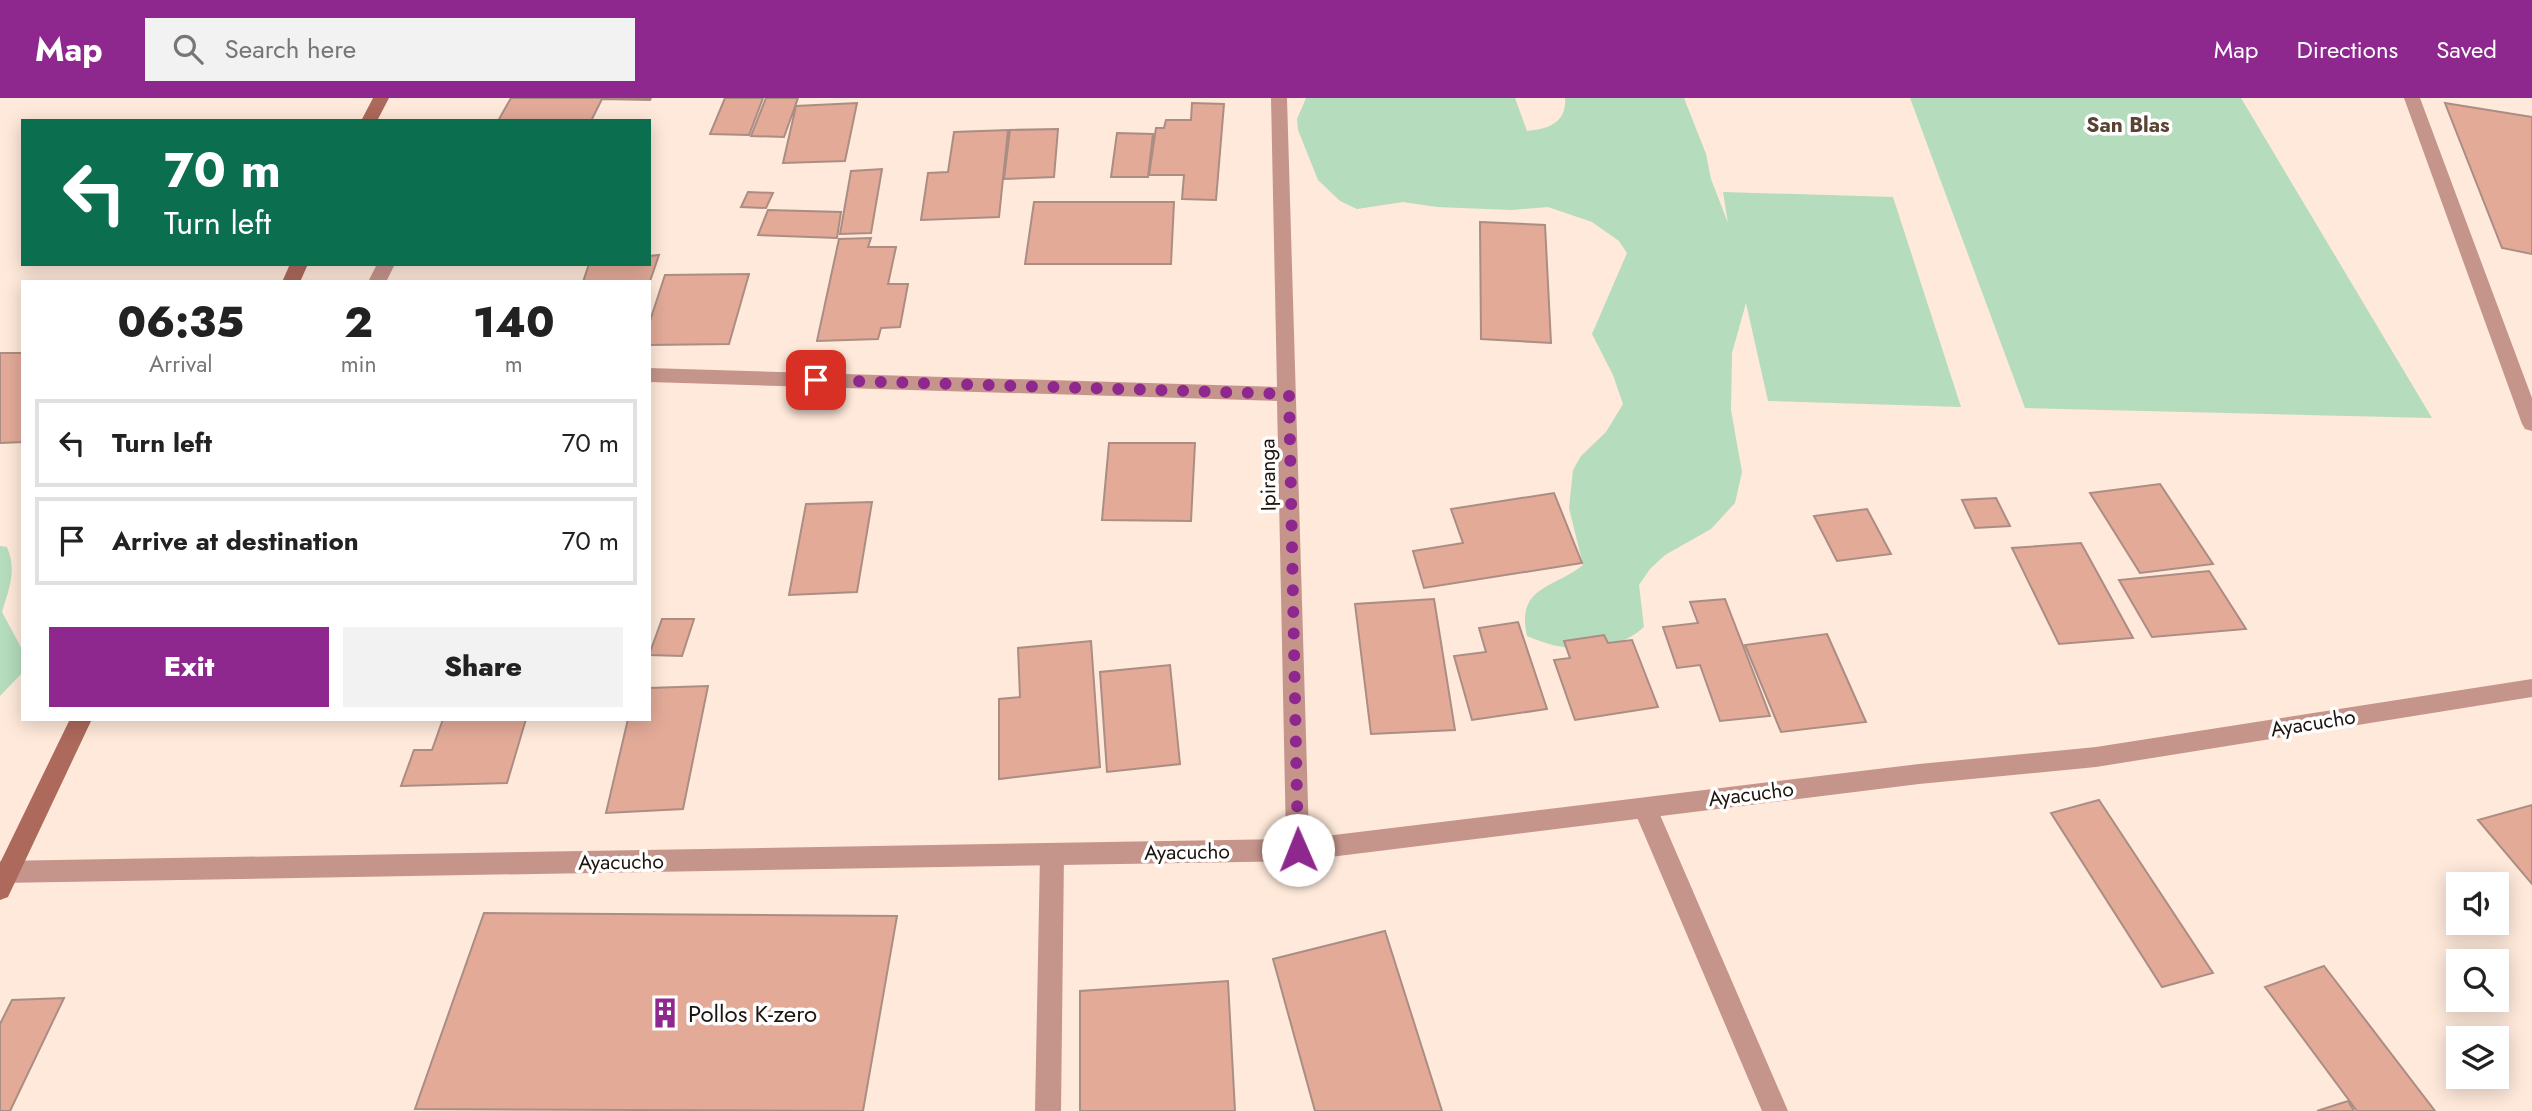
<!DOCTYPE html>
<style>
body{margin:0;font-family:Jost,sans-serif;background:#f2f2f2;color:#222;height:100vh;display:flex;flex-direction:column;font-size:26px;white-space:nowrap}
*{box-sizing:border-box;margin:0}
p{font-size:23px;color:#767676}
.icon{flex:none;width:38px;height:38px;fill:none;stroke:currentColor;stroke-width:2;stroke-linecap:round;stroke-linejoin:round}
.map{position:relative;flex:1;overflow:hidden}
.side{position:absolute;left:21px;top:182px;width:630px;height:441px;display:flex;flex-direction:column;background:#fff;border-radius:0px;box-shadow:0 4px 18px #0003}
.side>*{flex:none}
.guide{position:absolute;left:21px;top:21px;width:630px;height:147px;border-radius:0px;box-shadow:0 4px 18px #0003;background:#0b6e4f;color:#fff;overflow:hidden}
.fabs{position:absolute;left:2446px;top:774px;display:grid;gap:14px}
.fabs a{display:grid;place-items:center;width:63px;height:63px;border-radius:0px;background:#fff;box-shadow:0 4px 18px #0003;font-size:35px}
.pin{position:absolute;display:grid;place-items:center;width:60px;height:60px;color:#fff;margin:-30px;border-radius:14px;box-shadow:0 4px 10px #0006}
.me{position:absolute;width:77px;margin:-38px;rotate:359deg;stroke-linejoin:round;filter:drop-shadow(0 0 5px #0008)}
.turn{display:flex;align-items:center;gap:24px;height:147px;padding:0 28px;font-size:32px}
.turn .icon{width:91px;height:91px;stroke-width:2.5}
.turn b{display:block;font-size:49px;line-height:60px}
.eta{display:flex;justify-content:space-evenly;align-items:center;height:119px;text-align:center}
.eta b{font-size:42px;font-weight:800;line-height:49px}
.primary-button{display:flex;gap:14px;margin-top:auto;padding:14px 28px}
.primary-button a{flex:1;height:80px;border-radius:0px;background:#8e288e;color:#fff;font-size:28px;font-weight:800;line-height:80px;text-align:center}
.primary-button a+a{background:#f2f2f2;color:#222}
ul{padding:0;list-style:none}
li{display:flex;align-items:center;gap:21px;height:88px;margin:0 14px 10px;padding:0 14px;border:4px solid #e0e0e0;border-radius:0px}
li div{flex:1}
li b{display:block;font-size:26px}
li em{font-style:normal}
header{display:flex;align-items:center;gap:42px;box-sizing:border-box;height:98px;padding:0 35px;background:#8e288e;color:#fff}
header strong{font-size:33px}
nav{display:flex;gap:38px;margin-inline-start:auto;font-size:24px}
.search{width:490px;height:63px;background:#f2f2f2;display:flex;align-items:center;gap:18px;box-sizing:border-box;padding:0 24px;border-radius:0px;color:#767676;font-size:26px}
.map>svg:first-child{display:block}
.green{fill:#b4dcbd}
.building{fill:#e3aa98;stroke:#ab8d84;stroke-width:2}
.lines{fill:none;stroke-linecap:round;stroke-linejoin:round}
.lane{fill:#c5958b;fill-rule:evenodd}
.street{fill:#c5958b;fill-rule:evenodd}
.secondary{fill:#ad695b;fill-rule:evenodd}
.route{stroke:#8e288e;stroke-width:12;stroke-dasharray:0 21.6}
.labels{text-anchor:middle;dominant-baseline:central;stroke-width:7;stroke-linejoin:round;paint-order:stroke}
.far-quarter-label{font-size:21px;font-weight:bold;fill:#594434;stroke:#fff}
.street-label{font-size:21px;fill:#1d140d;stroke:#fff}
.near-poi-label{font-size:24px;fill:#1d140d;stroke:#fff;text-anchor:start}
</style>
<header>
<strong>Map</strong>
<div class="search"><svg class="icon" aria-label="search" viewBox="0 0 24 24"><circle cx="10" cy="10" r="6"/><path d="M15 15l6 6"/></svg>Search here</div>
<nav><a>Map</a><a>Directions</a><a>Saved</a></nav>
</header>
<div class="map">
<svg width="2532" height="1013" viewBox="0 0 2532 1013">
<rect width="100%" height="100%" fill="#fee9da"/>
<path class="green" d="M1306,0h209l12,33c21,-2 40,-8 38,-33h119l22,56 5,25 17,44 -5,-31 170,5 68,210 -193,-6 -22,-98 -14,50 -1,57 11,62 -7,31 -24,26 -46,26 -15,14 -11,16 5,42c-33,29 -79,26 -117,9 -11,-50 26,-47 56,-71l-14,-57 4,-38 8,-14 25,-24 17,-28 -10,-29 -21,-41 35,-81 -8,-12 -27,-19 -44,-15 -37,3 -74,-3 -34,-5 -46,7 -17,-8 -22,-21 -20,-50 -1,-11z
M1910,0h331l191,320 -407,-10z
M0,448l7,1c10,24 2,41 -5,65l21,39v21l-23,24z"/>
<path class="building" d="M511,0h140l-1,2 -48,-1 -11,22h-93z
M725,0h38l-14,37 -39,-1z
M766,0h32l-14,39 -33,-1z
M857,5l-12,58 -62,2 13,-57z
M1192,5l32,1 -8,96 -34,-1 2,-24h-35l7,-47h8l2,-8h25z
M2445,5l87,14v137l-30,-6z
M1058,31l-4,48 -50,2 6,-49z
M1008,32l-9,87 -78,3 7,-47 20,-1 6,-40z
M1117,35l36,1 -5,43h-37z
M882,71l-11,64 -31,1 11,-63z
M748,94l25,1 -7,15 -25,-1z
M1034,104h140l-3,62h-146z
M768,112l73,2 -4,26 -79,-3z
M1480,124l65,3 6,118 -70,-4z
M871,140l-3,9h28l-8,37h20l-8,43 -19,1 -3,11 -61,2 22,-102z
M659,157l-10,29v-2h-66l6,-18h60v-8z
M749,176l-20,70 -80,1v-21l16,-49z
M0,255h23v89l-23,1z
M1109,345h86l-4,78 -89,-1z
M2160,386l53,80 -73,9 -50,-80z
M1554,395l28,70 -158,25 -11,-37 50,-8 -12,-34z
M1996,400l14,28 -35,2 -13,-28z
M872,404l-15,90 -68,3 17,-91z
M1867,411l24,45 -54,7 -23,-45z
M2081,445l52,95 -74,6 -47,-96z
M2209,473l37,58 -94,8 -33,-57z
M1434,501l21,131 -84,4 -16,-130z
M1725,501l45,117 -50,5 -20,-56 -23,3 -14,-41 35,-4 -8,-21z
M662,521h32l-12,37 -33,-1z
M1518,524l29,87 -75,11 -18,-64 32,-4 -7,-24z
M1827,536l39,88 -85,10 -36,-87z
M1604,537l4,8 24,-3 26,67 -83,13 -21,-60 16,-2 -6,-17z
M1091,543l9,126 -101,12v-80l21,-2 -2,-49z
M1170,567l10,99 -73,8 -7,-100z
M708,588l-25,123 -77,4 22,-94h21v-31z
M443,621h83l-19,64 -106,3 13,-36h18z
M2099,702l114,173 -51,14 -111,-174z
M2532,707v79l-54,-64z
M484,815l413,3 -34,195 -448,-2z
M1385,833l57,180h-127l-42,-152z
M2324,868l111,145h-78l-92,-124z
M1228,883l7,130h-155v-120z
M64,900l-54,113h-10v-87l12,-24z
M2348,1003l6,10h-37z"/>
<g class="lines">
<path class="lane" d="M377,166h18l-9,18h-18z
M1645,700l8,3 4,7 131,303h-26l-129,-303 4,-7z
M1052,746l8,3 4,8 -3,256h-26l5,-256 4,-8z"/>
<path class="street" d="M1271,0h16l22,740 610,-74 177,-17 436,-68v18l-436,70 -177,17 -621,77 -1298,22v-22l1286,-22 -9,-438 -628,-19v-14l628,19z
M2404,0h16l112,300v33l-7,-2 -3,-5z"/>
<path class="secondary" d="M373,0h16l-12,23h-16z
M290,166h18l-8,18h-18z
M70,621h22l-84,178 -8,3v-37z"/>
</g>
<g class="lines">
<path class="route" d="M816,282l473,14 9,456"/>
</g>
<defs>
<g id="building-bare" transform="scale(2.415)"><path d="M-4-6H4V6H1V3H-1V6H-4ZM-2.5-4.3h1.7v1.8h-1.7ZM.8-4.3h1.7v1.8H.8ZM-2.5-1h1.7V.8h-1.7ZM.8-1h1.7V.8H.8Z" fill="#8e288e" stroke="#fff" stroke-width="2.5" paint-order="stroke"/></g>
</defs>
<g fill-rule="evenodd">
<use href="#building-bare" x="665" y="915"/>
</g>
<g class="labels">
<g class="far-quarter-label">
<text x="2128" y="27">San Blas</text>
</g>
<g class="street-label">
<text transform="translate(1268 377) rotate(-91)">Ipiranga</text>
<text transform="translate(2313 625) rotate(-9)">Ayacucho</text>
<text transform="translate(1751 696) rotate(-7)">Ayacucho</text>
<text transform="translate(1187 754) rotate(-1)">Ayacucho</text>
<text transform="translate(621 764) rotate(-1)">Ayacucho</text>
</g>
<g class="near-poi-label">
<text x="688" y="915">Pollos K-zero</text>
</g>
</g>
</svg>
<div class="fabs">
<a><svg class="icon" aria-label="sound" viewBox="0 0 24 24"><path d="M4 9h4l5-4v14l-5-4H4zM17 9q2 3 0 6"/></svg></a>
<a><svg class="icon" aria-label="search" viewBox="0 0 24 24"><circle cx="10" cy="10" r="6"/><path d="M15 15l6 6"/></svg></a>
<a><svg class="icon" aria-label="layers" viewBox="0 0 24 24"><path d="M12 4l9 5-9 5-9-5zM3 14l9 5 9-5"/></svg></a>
</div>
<div class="pin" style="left:816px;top:282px;background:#d93025"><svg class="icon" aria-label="arrive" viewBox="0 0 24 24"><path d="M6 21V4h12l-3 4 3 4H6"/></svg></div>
<svg class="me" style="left:1298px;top:752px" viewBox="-20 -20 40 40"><circle r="19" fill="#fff"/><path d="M0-13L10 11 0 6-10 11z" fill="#8e288e"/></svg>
<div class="guide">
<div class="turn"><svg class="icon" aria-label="left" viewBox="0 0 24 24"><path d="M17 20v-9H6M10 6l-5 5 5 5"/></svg><div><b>70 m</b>Turn left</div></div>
</div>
<section class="side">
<div class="eta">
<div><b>06:35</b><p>Arrival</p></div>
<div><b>2</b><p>min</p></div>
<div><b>140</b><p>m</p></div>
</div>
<ul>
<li><svg class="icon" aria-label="left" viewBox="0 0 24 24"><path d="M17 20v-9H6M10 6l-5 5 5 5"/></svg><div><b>Turn left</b></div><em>70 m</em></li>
<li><svg class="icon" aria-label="arrive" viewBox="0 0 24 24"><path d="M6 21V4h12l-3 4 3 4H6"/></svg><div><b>Arrive at destination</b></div><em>70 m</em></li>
</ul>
<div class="primary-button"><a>Exit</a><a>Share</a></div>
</section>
</div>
